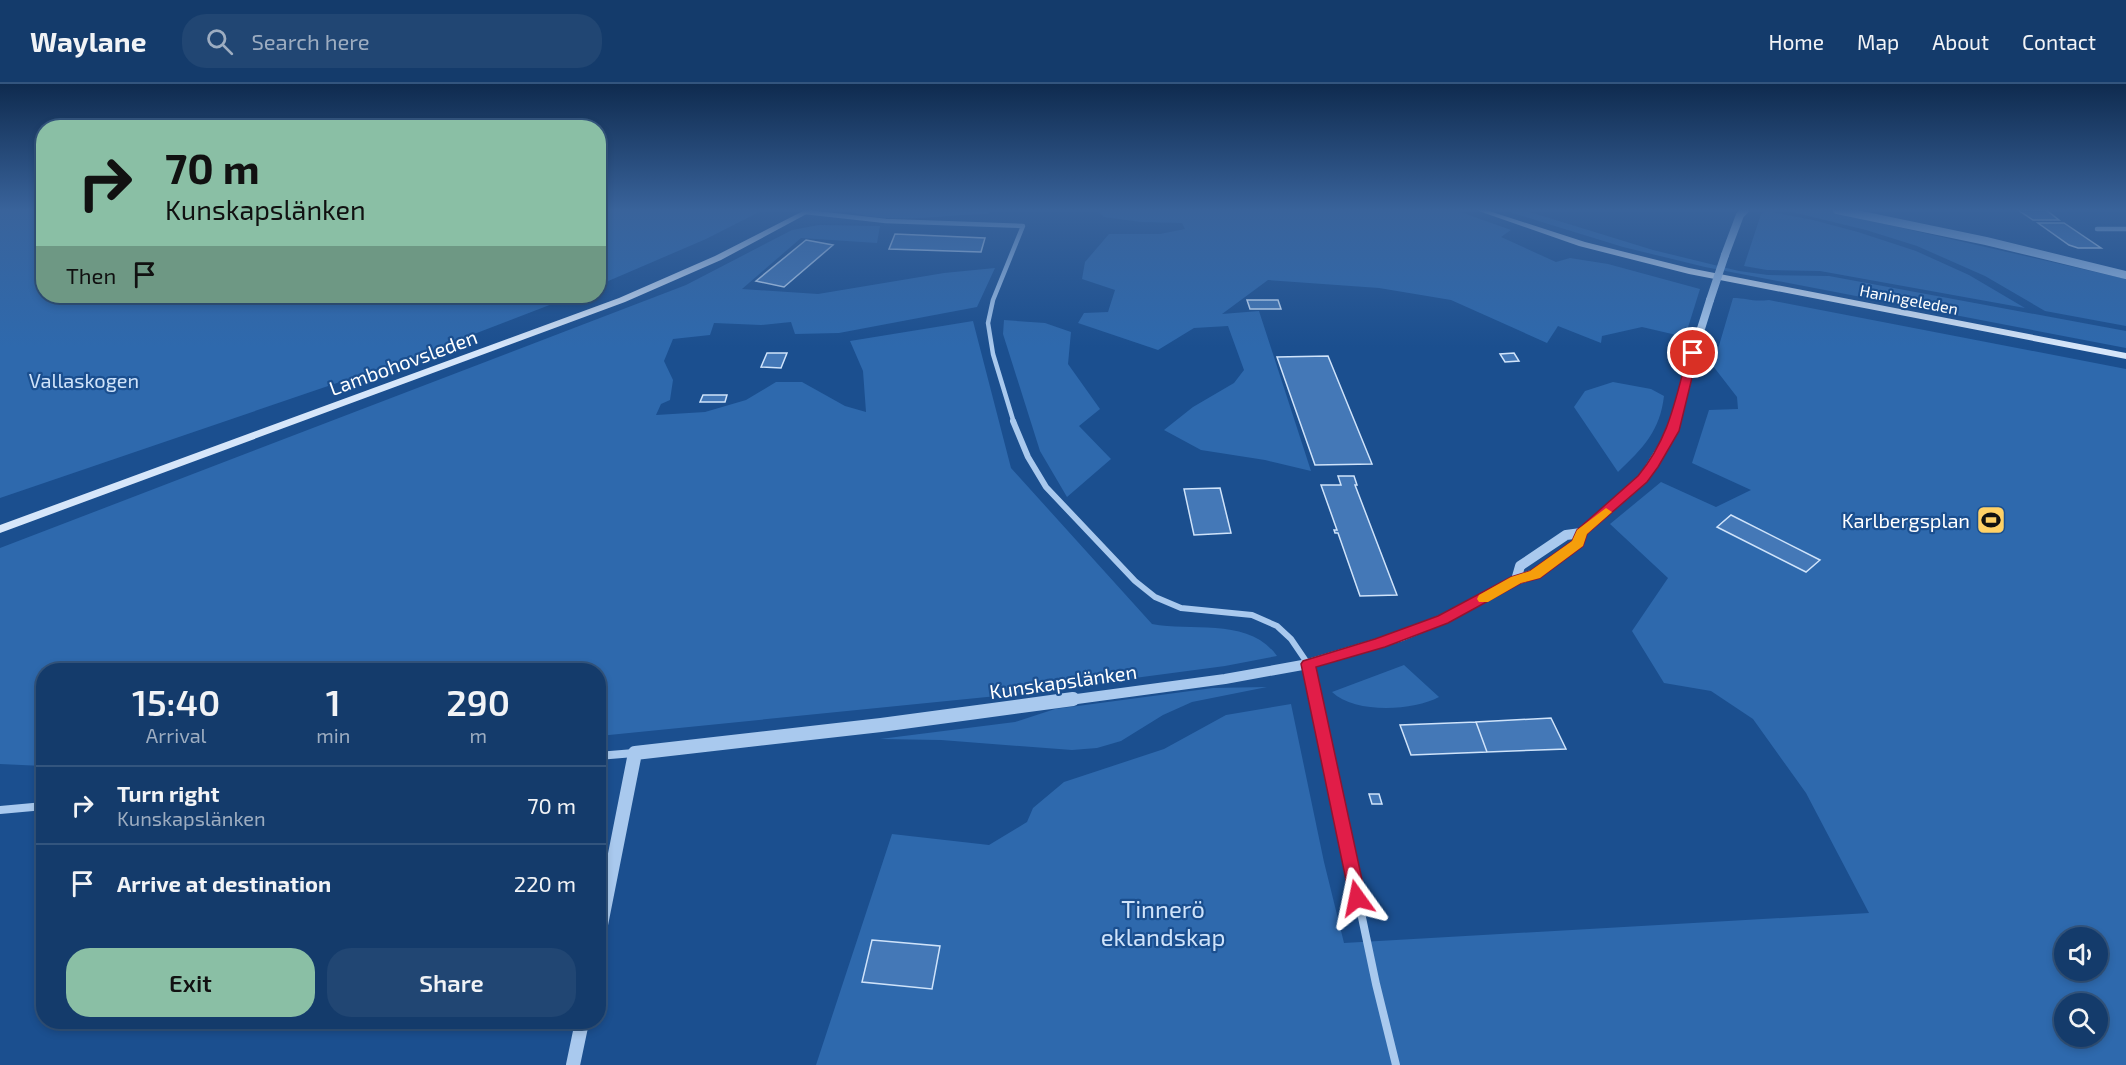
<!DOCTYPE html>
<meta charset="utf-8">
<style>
body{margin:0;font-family:"Exo 2",sans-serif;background:#214673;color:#f1f3f6;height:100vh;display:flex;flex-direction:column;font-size:22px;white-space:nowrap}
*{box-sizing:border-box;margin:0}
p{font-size:20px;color:#9dadc1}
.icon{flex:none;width:33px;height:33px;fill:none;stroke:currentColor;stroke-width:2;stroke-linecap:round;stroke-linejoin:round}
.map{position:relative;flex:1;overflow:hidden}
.details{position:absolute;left:36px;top:579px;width:570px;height:366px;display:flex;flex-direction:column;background:#143b6b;border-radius:24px;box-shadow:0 3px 9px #0003,0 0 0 2px #33557e}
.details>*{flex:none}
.hud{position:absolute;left:36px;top:36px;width:570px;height:183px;border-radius:24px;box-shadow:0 3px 9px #0003,0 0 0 2px #33557e;background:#8abfa5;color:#111;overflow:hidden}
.fabs{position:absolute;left:2054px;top:843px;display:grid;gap:12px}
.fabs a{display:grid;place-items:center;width:54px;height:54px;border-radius:50%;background:#143b6b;box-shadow:0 3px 9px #0003,0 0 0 2px #33557e;font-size:30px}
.pin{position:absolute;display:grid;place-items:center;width:51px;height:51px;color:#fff;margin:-26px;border:3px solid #fff;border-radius:50%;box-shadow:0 2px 6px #0007}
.me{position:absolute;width:66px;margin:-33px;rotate:348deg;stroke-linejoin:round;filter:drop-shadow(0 0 4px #0008)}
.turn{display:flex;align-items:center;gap:21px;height:126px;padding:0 30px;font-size:27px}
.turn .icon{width:78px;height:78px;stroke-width:2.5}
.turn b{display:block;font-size:42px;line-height:51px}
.then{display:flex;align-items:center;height:57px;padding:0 30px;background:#0003;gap:12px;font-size:22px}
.eta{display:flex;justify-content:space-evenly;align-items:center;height:102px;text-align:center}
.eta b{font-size:36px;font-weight:600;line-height:42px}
.primary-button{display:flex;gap:12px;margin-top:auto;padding:12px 30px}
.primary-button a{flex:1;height:69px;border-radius:24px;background:#8abfa5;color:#111;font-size:24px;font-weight:600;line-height:69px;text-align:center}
.primary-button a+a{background:#214673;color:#f1f3f6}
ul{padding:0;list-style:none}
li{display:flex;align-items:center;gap:18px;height:78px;padding:0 30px;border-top:2px solid #33557e}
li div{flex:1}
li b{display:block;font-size:22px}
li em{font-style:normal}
header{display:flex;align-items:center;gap:36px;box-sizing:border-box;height:84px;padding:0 30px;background:#143b6b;border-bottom:2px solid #33557e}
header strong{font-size:28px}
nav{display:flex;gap:33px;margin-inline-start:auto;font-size:21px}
.search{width:420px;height:54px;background:#214673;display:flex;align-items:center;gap:15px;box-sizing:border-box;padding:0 21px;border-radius:24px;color:#9dadc1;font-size:22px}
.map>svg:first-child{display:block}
.green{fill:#2e69ad;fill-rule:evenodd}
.building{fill:#4478b7;stroke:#cfe3fa;stroke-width:1.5}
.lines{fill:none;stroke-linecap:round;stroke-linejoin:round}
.minor-far2{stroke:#a9c9ee;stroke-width:4.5}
.minor-far1{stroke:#a9c9ee;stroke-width:6}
.minor{stroke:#a9c9ee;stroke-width:8}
.tertiary-far2{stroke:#a9c9ee;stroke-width:8}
.tertiary-far1{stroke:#a9c9ee;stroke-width:10}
.tertiary{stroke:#a9c9ee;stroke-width:14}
.secondary{fill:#d6e6fa;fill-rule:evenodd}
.tertiary-bridge{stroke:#a9c9ee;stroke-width:8}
.route{fill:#e11d48;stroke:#92132f;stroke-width:1.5}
.slow{fill:#f59e0b}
.labels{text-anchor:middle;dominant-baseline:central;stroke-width:4.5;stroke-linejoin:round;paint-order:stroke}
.far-street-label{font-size:16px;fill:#fff;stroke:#1b4f8f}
.street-label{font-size:20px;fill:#fff;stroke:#1b4f8f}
.park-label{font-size:20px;fill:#cfe3fa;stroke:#1b4f8f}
.poi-label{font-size:20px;fill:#fff;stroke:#1b4f8f;text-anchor:end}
.near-park-label{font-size:24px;fill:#cfe3fa;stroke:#1b4f8f}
</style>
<header>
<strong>Waylane</strong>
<div class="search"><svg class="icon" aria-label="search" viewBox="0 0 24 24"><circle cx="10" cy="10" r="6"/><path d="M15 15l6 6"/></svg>Search here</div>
<nav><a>Home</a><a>Map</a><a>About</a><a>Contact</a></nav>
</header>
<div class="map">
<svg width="2126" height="981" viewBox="0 0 2126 981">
<rect width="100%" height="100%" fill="#1b4f8f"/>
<path class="green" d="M0,126h43l1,86h529l-151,58 -422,144z
M599,126h164l-57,29 -107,46z
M847,126h143l-2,4c-38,0 -107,12 -141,-4z
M1097,126h358l56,20 -10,7 55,25 14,-4 38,6 92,25 -15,48 -43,-10 -40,9 -1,7 -43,-17 -11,17 -96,-43 -72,-12 -111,-8 -46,34 37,-3 52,160 -46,-11 -64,-10 -37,-20 29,-23 41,-24 10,-13 -16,-44 -34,2 -36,22 -80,-27 6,-10 24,-1 7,-22 -33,-11 3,-17 24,-28h51l25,-5 -3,-6 -41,-1 -37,-5z
M1503,126h20l130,40 86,21 29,4 61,1 297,55v17l-421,-81 -82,-20z
M1784,126h39l303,69v47l-81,-15 -60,-35 -68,-30 -51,-16z
M1766,127l47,9 45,12 58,19 53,24 56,33 -205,-37 -53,-1 -23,-4 17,-52z
M819,141l61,1 -3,17 -76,-5 -59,51 76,5 126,-21 51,-5 -18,39 -138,26 -44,1 -4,-12 -30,3 -47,-2 -4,12 -37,4 -9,22 9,19 -3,20 -9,4 -5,11 49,-3 41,-12 30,-18h26l43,24 21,6 -3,-41 -13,-30 123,-20 38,147 141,156c41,8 97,-7 125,32l-52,10 -218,29 -408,41 -1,-66h-554l-1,96 -43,-2v-216l686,-263 106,-55z
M1733,214c14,0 19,4 36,2l357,69v696h-1310l76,-231 97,11 38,-23 6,-14 31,-26 100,-33 62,-34 65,-11 33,158 20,81 525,-30 -63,-120 -53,-74 -42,-28 -47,-8 -32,-52 36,-53 -58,-54 51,-42 55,25 35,-17 -59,-27 17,-53 29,-1 -1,-12 -24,-31zM2064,854h33v32h-33zM2064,920h33v32h-33z
M1004,236l41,3 26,9 -3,32 32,45 -21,17 32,33 -44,38 -27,-46 -37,-117z
M1613,298l38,7 13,7c-4,35 -21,52 -46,76l-44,-65 11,-16z
M1404,581l35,32c-26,14 -84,17 -107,-5z
M1267,603l-75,15 -29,13 -42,26 -24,7 -25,2 -131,-10 -61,-1 135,-17 40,-13 158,-21z"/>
<path class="building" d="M2018,126h28l13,10h-26z
M2038,139h26l37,25h-23l-9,-3z
M895,150l90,4 -4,14 -92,-3z
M806,156l27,5 -49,42 -28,-6z
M1247,216h31l3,9h-31z
M767,269h20l-6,15 -20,-1z
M1514,269l5,8 -14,1 -5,-8z
M1328,272l44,108 -57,1 -38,-108z
M703,311h24l-2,7h-25z
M1338,392h16l3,9h-2l42,110 -37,1 -22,-63h-3l-1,-3h3l-16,-45h20z
M1220,404l11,45 -37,2 -10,-46z
M1731,431l89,45 -14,12 -89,-45z
M1551,634l15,31 -79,3 -11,-30z
M1476,638l11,30 -76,3 -11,-30z
M1369,710h10l3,10h-10z
M872,856l68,6 -8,43 -70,-7z"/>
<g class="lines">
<path class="minor-far2" d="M805,128l81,9 137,5 -30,74 -5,23 5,31 21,69
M2097,145h29"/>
<path class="minor-far1" d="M1013,337l15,36 18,30 89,94 20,16 26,11 71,7 25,11 14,13 17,25 8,37"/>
<path class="minor" d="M1316,615l60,285 20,81
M598,672l36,-3
M0,726l44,-4"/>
<path class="tertiary-far2" d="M1837,126l149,31 140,34
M1725,171l15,-40 5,-5
M1675,339l13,-53 22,-70"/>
<path class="tertiary-far1" d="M1516,496l4,-14 46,-31 15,-2 62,-54 30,-48 2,-10
M1062,617l163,-22 83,-15 94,-28 41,-17 73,-39 19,-6 44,-31 2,-10"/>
<path class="tertiary" d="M598,856l37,-187 246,-28 192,-26
M573,981l9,-43"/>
<path class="secondary" d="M805,126h9l-93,50 -96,42 -625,231v-8l619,-227 96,-42z
M1476,126h10l99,32 104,26 437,85v6l-437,-85 -110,-28z"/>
<path class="tertiary-bridge" d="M1710,216l15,-45"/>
</g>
<linearGradient id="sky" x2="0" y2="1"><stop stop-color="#0f2b4f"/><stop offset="0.48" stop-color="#39639b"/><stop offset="1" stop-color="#39639b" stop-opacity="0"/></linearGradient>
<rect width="2126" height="263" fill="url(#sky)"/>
<path class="route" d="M1693,265l5,4 -19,78 -21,36 -11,15 -60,52 -4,12 -43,32 -19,5 -73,40 -63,24 -69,20 50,231 -2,6 -7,2 -6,-2 -50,-240 2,-3 72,-22 63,-23 73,-39 19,-6 42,-30 5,-11 61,-54c32,-39 37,-76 50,-123z"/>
<path class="slow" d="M1606,424l6,4 -25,22 -4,12 -43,32 -19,5 -33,19h-9l-2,-3 2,-4 32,-18 19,-6 42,-30 5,-11z"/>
<defs>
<g id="stadium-square" transform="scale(1.5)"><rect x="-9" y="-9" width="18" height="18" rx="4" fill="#ffd166" stroke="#1b4f8f"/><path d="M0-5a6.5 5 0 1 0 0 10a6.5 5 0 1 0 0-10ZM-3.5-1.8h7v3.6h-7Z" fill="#111"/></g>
</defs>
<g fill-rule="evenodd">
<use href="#stadium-square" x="1991" y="436"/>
</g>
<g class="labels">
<g class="far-street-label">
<text transform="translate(1909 215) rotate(11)">Haningeleden</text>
</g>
<g class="street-label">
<text transform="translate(403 278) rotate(-20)">Lambohovsleden</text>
<text transform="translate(1063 597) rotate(-8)">Kunskapslänken</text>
</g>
<g class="park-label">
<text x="84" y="296">Vallaskogen</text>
</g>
<g class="poi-label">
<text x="1970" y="436">Karlbergsplan</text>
</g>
<g class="near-park-label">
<text x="1163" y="824">Tinnerö<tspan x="1163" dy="28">eklandskap</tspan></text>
</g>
</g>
</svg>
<div class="fabs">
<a><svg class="icon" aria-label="sound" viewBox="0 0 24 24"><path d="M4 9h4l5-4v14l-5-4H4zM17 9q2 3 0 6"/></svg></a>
<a><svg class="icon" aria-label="search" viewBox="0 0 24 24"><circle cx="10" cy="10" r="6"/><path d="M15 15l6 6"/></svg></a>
</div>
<div class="pin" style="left:1693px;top:269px;background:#d93025"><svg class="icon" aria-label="arrive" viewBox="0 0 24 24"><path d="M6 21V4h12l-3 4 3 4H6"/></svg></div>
<svg class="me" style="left:1357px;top:814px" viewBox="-20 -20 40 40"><path d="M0-17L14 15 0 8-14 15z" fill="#e11d48" stroke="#fff" stroke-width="4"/></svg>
<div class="hud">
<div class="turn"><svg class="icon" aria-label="right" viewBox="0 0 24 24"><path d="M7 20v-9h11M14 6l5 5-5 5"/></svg><div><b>70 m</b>Kunskapslänken</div></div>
<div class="then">Then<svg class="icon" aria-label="arrive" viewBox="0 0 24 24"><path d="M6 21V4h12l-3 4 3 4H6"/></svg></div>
</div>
<section class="details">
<div class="eta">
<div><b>15:40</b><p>Arrival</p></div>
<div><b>1</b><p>min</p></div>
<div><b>290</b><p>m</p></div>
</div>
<ul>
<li><svg class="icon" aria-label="right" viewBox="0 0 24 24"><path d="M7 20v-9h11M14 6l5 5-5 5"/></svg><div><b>Turn right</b><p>Kunskapslänken</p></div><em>70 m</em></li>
<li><svg class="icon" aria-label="arrive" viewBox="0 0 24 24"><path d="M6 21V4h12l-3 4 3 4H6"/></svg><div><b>Arrive at destination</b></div><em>220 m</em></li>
</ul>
<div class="primary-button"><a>Exit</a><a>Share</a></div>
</section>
</div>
